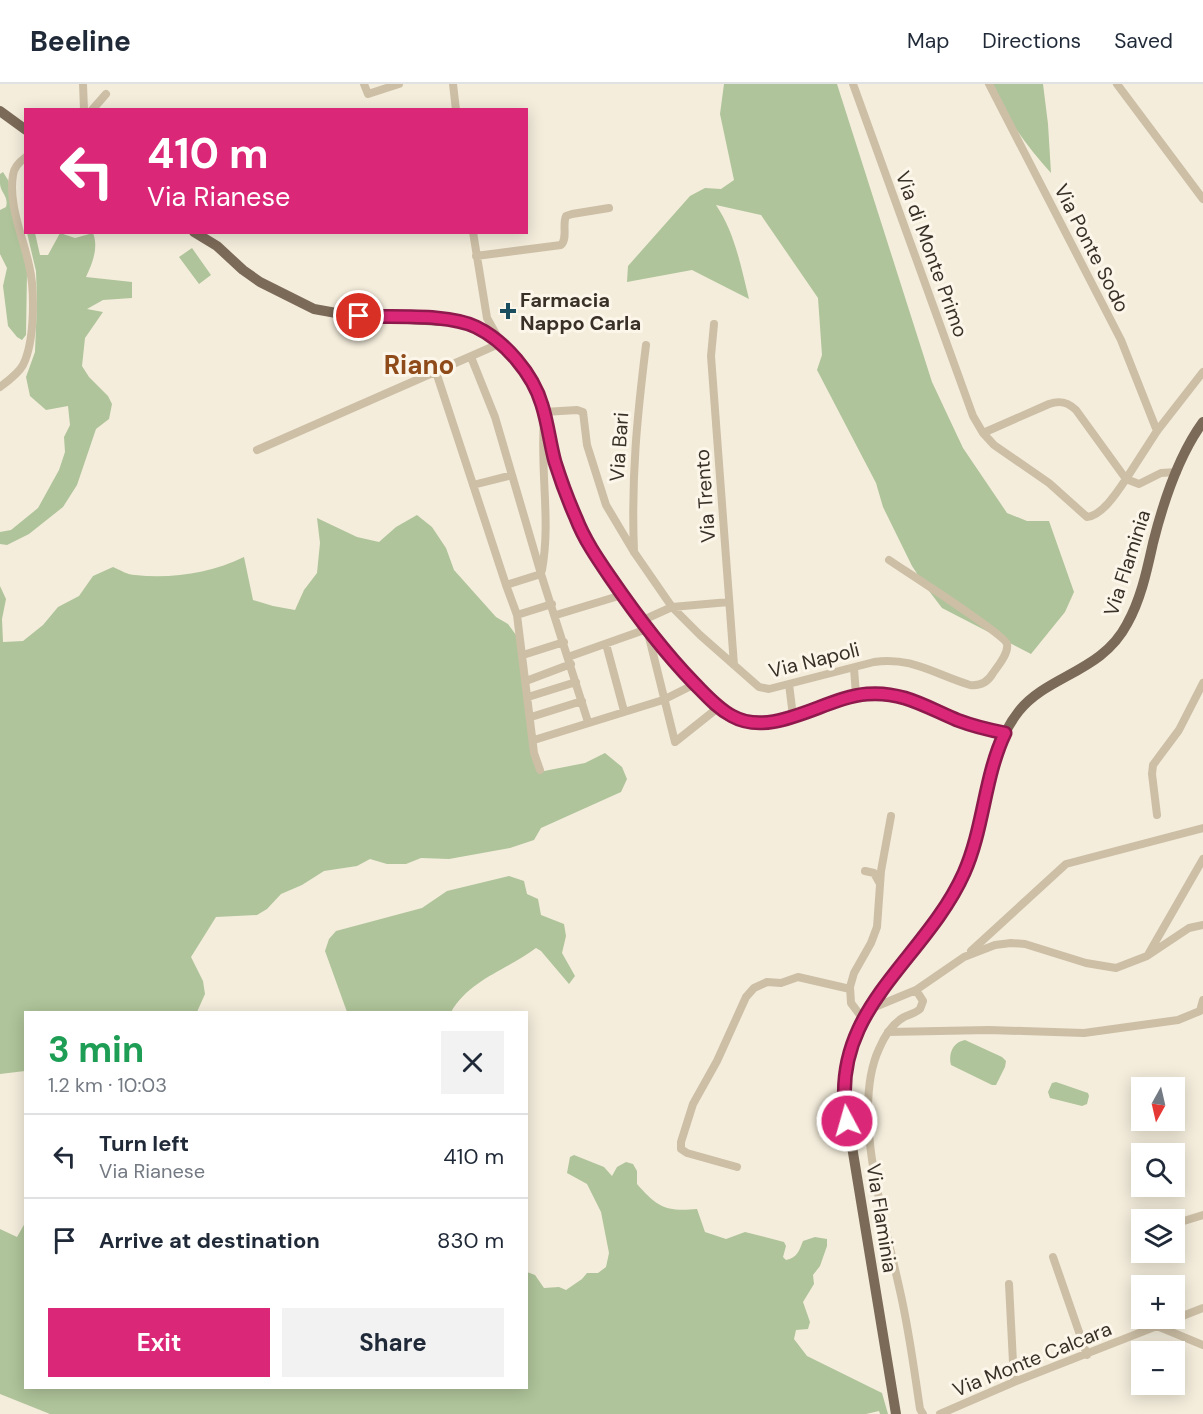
<!DOCTYPE html>
<meta charset="utf-8">
<style>
body{margin:0;font-family:"DM Sans",sans-serif;background:#f2f2f3;color:#1f2937;height:100vh;display:flex;flex-direction:column;font-size:22px;white-space:nowrap}
*{box-sizing:border-box;margin:0}
p{font-size:20px;color:#747a83}
.icon{flex:none;width:33px;height:33px;fill:none;stroke:currentColor;stroke-width:2;stroke-linecap:round;stroke-linejoin:round}
.map{position:relative;flex:1;overflow:hidden}
.drawer{position:absolute;left:24px;top:927px;width:504px;height:378px;display:flex;flex-direction:column;background:#fff;border-radius:0px;box-shadow:0 3px 15px #0003}
.drawer>*{flex:none}
.guide{position:absolute;left:24px;top:24px;width:504px;height:126px;border-radius:0px;box-shadow:0 3px 15px #0003;background:#db2777;color:#fff;overflow:hidden}
.needle{width:39px;rotate:188deg}
.fabs{position:absolute;left:1131px;top:993px;display:grid;gap:12px}
.fabs a{display:grid;place-items:center;width:54px;height:54px;border-radius:0px;background:#fff;box-shadow:0 3px 15px #0003;font-size:30px}
.pin{position:absolute;display:grid;place-items:center;width:51px;height:51px;color:#fff;margin:-26px;border:3px solid #fff;border-radius:50%;box-shadow:0 2px 6px #0007}
.me{position:absolute;width:66px;margin:-33px;rotate:354deg;stroke-linejoin:round;filter:drop-shadow(0 0 4px #0008)}
.turn{display:flex;align-items:center;gap:21px;height:126px;padding:0 24px;font-size:27px}
.turn .icon{width:78px;height:78px;stroke-width:2.5}
.turn b{display:block;font-size:42px;line-height:51px}
.round{display:grid;place-items:center;flex:none;width:63px;height:63px;border-radius:0px;background:#f2f2f3}
.summary{display:flex;align-items:center;justify-content:space-between;height:102px;padding:0 24px}
h1{font-size:36px;font-weight:700;line-height:45px;color:#1e9e55}
.cta{display:flex;gap:12px;margin-top:auto;padding:12px 24px}
.cta a{flex:1;height:69px;border-radius:0px;background:#db2777;color:#fff;font-size:24px;font-weight:700;line-height:69px;text-align:center}
.cta a+a{background:#f2f2f3;color:#1f2937}
ul{padding:0;list-style:none}
li{display:flex;align-items:center;gap:18px;height:84px;padding:0 24px;border-top:2px solid #e0e1e3}
li div{flex:1}
li b{display:block;font-size:22px}
li em{font-style:normal}
header{display:flex;align-items:center;gap:36px;box-sizing:border-box;height:84px;padding:0 30px;background:#fff;border-bottom:2px solid #e0e1e3}
header strong{font-size:28px}
nav{display:flex;gap:33px;margin-inline-start:auto;font-size:21px}
.map>svg:first-child{display:block}
.green{fill:#afc49a}
.lines{fill:none;stroke-linecap:round;stroke-linejoin:round}
.minor{stroke:#cdbfa6;stroke-width:8}
.major{stroke:#7c6a58;stroke-width:10}
.route-casing{stroke:#8e194d;stroke-width:15}
.route{stroke:#db2777;stroke-width:10}
.poi-dot{fill:#1a4e5e;stroke:#fbf6e9;stroke-width:2}
.labels{text-anchor:middle;dominant-baseline:central;stroke-width:6;stroke-linejoin:round;paint-order:stroke}
.street-label{font-size:20px;fill:#393028;stroke:#fbf6e9}
.poi-label{font-size:20px;font-weight:bold;fill:#393028;stroke:#fbf6e9;text-anchor:start}
.district-label{font-size:26px;font-weight:bold;fill:#8f4a1a;stroke:#fbf6e9}
</style>
<header>
<strong>Beeline</strong>
<nav><a>Map</a><a>Directions</a><a>Saved</a></nav>
</header>
<div class="map">
<svg width="1203" height="1330" viewBox="0 0 1203 1330">
<rect width="100%" height="100%" fill="#f4eddc"/>
<path class="green" d="M724,0h113l95,298 31,66 44,65 20,8h22l25,71 -9,20 -34,42 -89,-46 -16,-21 -14,-21 -29,-59 -7,-24 -59,-113 5,-15 -4,-57 -57,-83 -45,-10c19,28 25,62 33,94l-57,-29 -65,12 1,-16 62,-70 15,-8 16,1 13,-9 -14,-66z
M990,0h53l5,40 3,49c-24,-26 -46,-57 -61,-89z
M3,88l5,8 19,92 -1,63 -4,5 -5,-3 -9,-11 -5,-40 4,-18 -7,-14v-44l6,-3c3,-10 -5,-14 -6,-23 0,-3 0,-7 0,-10z
M27,149h8l5,22h8l12,-22 15,5 18,-5c6,15 -1,31 -7,44l46,5v16l-29,2 -16,9 16,3 -18,26 -3,28 7,11 19,19 4,8 -3,15 -13,10 -19,56 -14,22 -34,27 -22,11 -7,-1v-12l11,-2 27,-22 21,-38 6,-18 -1,-15 6,-12 -2,-19 -22,4 -16,-14 -4,-19 9,-25 2,-50 -1,-31z
M192,164l19,27 -12,9 -20,-27z
M417,431l15,12 14,21 8,22 42,47 12,7 8,11 23,137 46,-9 20,-10 17,14 5,12 -6,13 -80,36 -7,12 -24,8 -61,11 -28,-1 -15,6h-19l-17,-5 -13,7 -33,5 -22,14 -21,9 -14,15 -10,6 -41,2 -25,40 12,24 2,13 -8,18h-171l-1,59 -25,3v-488l6,13 -4,20 1,23 20,-1 20,-16 15,-18 21,-11 14,-20 20,-9c7,3 15,8 22,8 37,4 76,-2 109,-18l9,43 20,6 22,4 9,-20 13,-17 3,-30 -3,-25 40,19 22,5 17,-15z
M509,792l15,5 3,13 11,5 3,16 23,9 2,12 -4,17 13,23 -6,8 -28,-33 -5,-3c-29,22 -66,31 -85,64h-104l-22,-61 4,-12 7,-8 86,-23 25,-17z
M965,956l37,17 4,4 -1,6 -9,18h-4l-41,-20c-3,-11 2,-23 14,-25z
M1056,998l32,11 1,3 -2,8 -5,2 -32,-8 -2,-6 4,-9z
M574,1071l30,12 8,9 5,-9 9,-5 7,2 4,7v13c20,23 29,28 60,25l8,23 21,7 19,-7 39,10 2,4 -3,11 3,3c11,-2 13,-9 17,-19l12,-4 12,2v7l-7,20 -7,9 1,9 -11,18 7,20 -2,7 -12,1 -2,9 13,17 75,37 6,21h-8l-1,-3 -13,3h-816l-50,-20v-165l17,8 8,-14 1,165h500l1,-116 8,3 9,13 15,-1 7,3 16,-11 5,-6h11l8,-6 3,-14 -8,-41 -14,-28 -20,-11 3,-16z"/>
<g class="lines">
<path class="minor" d="M83,0l1,26
M364,0l4,10 31,-10
M453,0l3,26
M853,0l120,332 10,17 66,-29c11,-4 19,-2 27,6l50,69c-8,12 -24,37 -39,38l-38,-34 -55,-38 -11,-12
M989,0l132,256 36,91
M1117,0l86,115
M92,26l14,-16
M476,172l85,-11c7,-7 1,-20 5,-29l6,-2 37,-6
M714,240l-3,32 23,309
M471,273l24,60 46,157 47,148
M436,288l70,213
M0,303c8,-6 18,-13 23,-22 12,-24 12,-75 6,-100 -6,-28 -21,-61 -16,-90 1,-8 6,-13 13,-18
M544,328l33,-2 6,2 4,33 19,60 28,47 38,55 28,28 59,52 10,2 105,-27c37,-6 62,13 96,23 10,1 18,-3 23,-12 5,-7 16,-20 14,-29 -3,-10 -102,-73 -118,-84
M257,366l244,-107 -14,-25 -14,-86
M1177,388l-16,1 -22,11 -13,-5 31,-48 46,-59
M473,401l39,-10
M634,468c-3,-73 3,-135 12,-207
M542,486c9,-49 -2,-99 2,-148
M541,490l-35,11 11,30 35,-11
M517,531l17,138 6,17
M556,531l66,-20
M641,537l31,-14 57,-5
M606,560l18,67
M523,571l41,-13
M568,573l79,-28 28,113 44,-35
M854,584l2,27
M526,597l45,-17
M789,600l4,32
M528,613l48,-15
M531,633l51,-16
M534,656l129,-40 32,-16
M1157,731l-5,-41 1,-9 26,-35 24,-47
M865,787l9,2 5,9
M971,867l95,-87 137,-36
M1149,869l54,-94
M916,906l48,-33 31,-12 16,-2 14,1 61,19 30,5 31,-12 42,-28 14,-3
M870,925l46,-19 7,11 -3,8c-4,4 -10,5 -16,8 -12,7 -20,20 -25,32 -29,62 7,177 21,242 9,39 14,78 20,118l3,5
M863,935l-12,-16 -1,-16 4,-14 17,-30 6,-16 4,-56 10,-55
M888,948l101,-2 95,3 94,-13 22,-9 3,-11
M737,1083l-50,-14 -6,-4v-7l12,-38 24,-43 29,-64 8,-9 13,-6 14,1 17,-6 52,12
M1174,1140l29,-9
M1053,1173l34,98
M1009,1200l5,98
M1157,1242l46,19
M940,1330l74,-32 189,-74"/>
<path class="major" d="M0,27l26,19
M194,148l23,14 26,24 17,12 54,27 39,7 109,6c35,9 66,45 78,78 8,20 9,41 15,62 6,20 14,40 22,59 9,20 21,37 33,55 25,38 52,74 84,107 13,13 25,27 42,35 39,19 91,-21 131,-24 35,-4 59,13 90,26 16,6 32,10 48,13
M896,1330l-50,-304c-11,-109 83,-152 120,-241 20,-51 18,-114 53,-158 29,-36 83,-39 108,-87 14,-25 20,-54 26,-81 10,-40 26,-88 50,-121"/>
</g>
<g class="lines">
<g class="route-casing">
<path id="route" d="M359,232c33,2 88,-3 117,11 29,14 57,47 66,78 6,19 8,39 13,57 6,19 13,38 21,56 8,21 21,40 34,59 26,38 52,73 84,106 12,12 23,25 38,33 41,23 93,-19 135,-22 35,-3 59,13 90,26 16,6 32,10 48,13 -21,44 -21,95 -41,140 -40,89 -137,137 -117,248"/>
</g>
<use href="#route" class="route"/>
</g>
<path class="poi-dot" d="M505 218h6v6h6v6h-6v6h-6v-6h-6v-6h6z"/>
<g class="labels">
<g class="street-label">
<text transform="translate(1092 164) rotate(63)">Via Ponte Sodo</text>
<text transform="translate(932 170) rotate(70)">Via di Monte Primo</text>
<text transform="translate(619 363) rotate(-86)">Via Bari</text>
<text transform="translate(705 412) rotate(-94)">Via Trento</text>
<text transform="translate(1127 479) rotate(-72)">Via Flaminia</text>
<text transform="translate(814 576) rotate(-14)">Via Napoli</text>
<text transform="translate(882 1134) rotate(81)">Via Flaminia</text>
<text transform="translate(1032 1275) rotate(-22)">Via Monte Calcara</text>
</g>
<g class="poi-label">
<text x="520" y="216">Farmacia<tspan x="520" dy="23">Nappo Carla</tspan></text>
</g>
<g class="district-label">
<text x="419" y="281">Riano</text>
</g>
</g>
</svg>
<div class="fabs">
<a><svg class="needle" viewBox="-14 -14 28 28"><path d="M0-13l5 13h-10z" fill="#e53935"/><path d="M0 13l5-13h-10z" fill="#747a83"/></svg></a>
<a><svg class="icon" aria-label="search" viewBox="0 0 24 24"><circle cx="10" cy="10" r="6"/><path d="M15 15l6 6"/></svg></a>
<a><svg class="icon" aria-label="layers" viewBox="0 0 24 24"><path d="M12 4l9 5-9 5-9-5zM3 14l9 5 9-5"/></svg></a>
<a>+</a>
<a>−</a>
</div>
<div class="pin" style="left:359px;top:232px;background:#d93025"><svg class="icon" aria-label="arrive" viewBox="0 0 24 24"><path d="M6 21V4h12l-3 4 3 4H6"/></svg></div>
<svg class="me" style="left:847px;top:1037px" viewBox="-20 -20 40 40"><circle r="17" fill="#db2777" stroke="#fff" stroke-width="3"/><path d="M0-11L8 9 0 5-8 9z" fill="#fff"/></svg>
<div class="guide">
<div class="turn"><svg class="icon" aria-label="left" viewBox="0 0 24 24"><path d="M17 20v-9H6M10 6l-5 5 5 5"/></svg><div><b>410 m</b>Via Rianese</div></div>
</div>
<section class="drawer">
<div class="summary"><div><h1>3 min</h1><p>1.2 km · 10:03</p></div><a class="round"><svg class="icon" aria-label="close" viewBox="0 0 24 24"><path d="M6 6l12 12M18 6L6 18"/></svg></a></div>
<ul>
<li><svg class="icon" aria-label="left" viewBox="0 0 24 24"><path d="M17 20v-9H6M10 6l-5 5 5 5"/></svg><div><b>Turn left</b><p>Via Rianese</p></div><em>410 m</em></li>
<li><svg class="icon" aria-label="arrive" viewBox="0 0 24 24"><path d="M6 21V4h12l-3 4 3 4H6"/></svg><div><b>Arrive at destination</b></div><em>830 m</em></li>
</ul>
<div class="cta"><a>Exit</a><a>Share</a></div>
</section>
</div>
